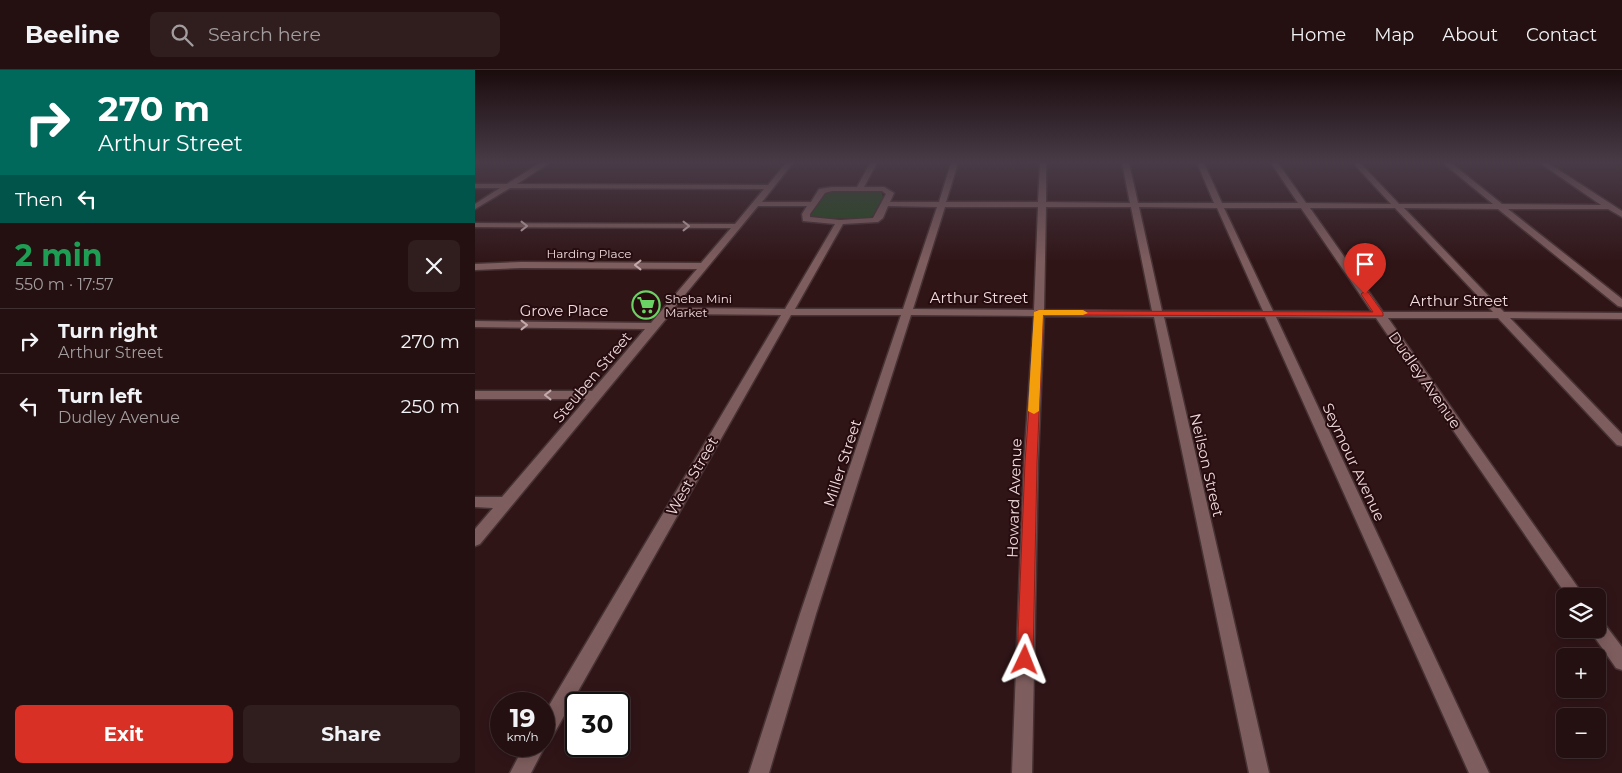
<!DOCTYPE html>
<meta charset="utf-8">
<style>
body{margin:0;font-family:Montserrat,sans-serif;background:#301e1f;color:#f1f3f6;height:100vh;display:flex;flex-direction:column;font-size:19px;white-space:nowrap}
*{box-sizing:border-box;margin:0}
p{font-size:16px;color:#a39d9f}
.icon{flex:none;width:28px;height:28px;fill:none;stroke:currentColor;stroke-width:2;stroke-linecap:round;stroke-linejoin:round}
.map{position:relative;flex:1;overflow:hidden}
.sheet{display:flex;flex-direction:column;background:#241011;width:475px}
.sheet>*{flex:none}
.hud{background:#00695c;color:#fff;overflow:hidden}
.buttons{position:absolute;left:1081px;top:518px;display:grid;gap:10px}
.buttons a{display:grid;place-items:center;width:50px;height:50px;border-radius:8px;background:#241011;box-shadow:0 2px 12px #0003,0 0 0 1px #413031;font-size:25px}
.speed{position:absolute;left:15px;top:622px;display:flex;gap:10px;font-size:25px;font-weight:700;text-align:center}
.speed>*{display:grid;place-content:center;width:65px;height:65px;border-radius:50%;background:#241011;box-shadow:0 2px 12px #0003,0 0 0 1px #413031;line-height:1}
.speed small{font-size:12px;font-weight:400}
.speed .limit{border:2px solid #111;border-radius:8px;background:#fff;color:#111}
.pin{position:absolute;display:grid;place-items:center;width:42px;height:42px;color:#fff;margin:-51px -21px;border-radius:50% 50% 50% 0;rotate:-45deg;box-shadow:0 0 5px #0007}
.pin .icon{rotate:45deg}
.me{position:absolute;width:55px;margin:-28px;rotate:2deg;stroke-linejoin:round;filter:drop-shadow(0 0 4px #0008)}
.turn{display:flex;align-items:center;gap:18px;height:105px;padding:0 15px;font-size:22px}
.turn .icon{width:65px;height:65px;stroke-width:2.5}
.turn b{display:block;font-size:35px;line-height:42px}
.then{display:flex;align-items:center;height:48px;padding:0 15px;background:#0003;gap:10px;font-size:19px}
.round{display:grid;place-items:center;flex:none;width:52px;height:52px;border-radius:8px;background:#301e1f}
.head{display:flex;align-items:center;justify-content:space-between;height:85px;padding:0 15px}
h1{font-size:30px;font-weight:700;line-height:38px;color:#1e9e55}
.button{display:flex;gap:10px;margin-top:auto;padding:10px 15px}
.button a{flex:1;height:58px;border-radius:8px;background:#d93025;color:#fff;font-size:20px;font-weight:700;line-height:58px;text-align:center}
.button a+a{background:#301e1f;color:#f1f3f6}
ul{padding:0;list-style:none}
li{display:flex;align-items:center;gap:15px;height:65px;padding:0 15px;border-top:1px solid #413031}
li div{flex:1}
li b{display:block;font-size:19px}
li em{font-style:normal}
header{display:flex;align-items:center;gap:30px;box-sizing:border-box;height:70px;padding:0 25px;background:#241011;border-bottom:1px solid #413031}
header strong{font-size:24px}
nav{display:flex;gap:28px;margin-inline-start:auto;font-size:18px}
.search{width:350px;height:45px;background:#301e1f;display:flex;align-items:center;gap:12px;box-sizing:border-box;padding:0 18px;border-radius:8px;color:#a39d9f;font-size:19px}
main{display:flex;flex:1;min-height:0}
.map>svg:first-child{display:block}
.green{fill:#204c1e}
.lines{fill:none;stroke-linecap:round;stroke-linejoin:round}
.minor-casing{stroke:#473234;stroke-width:3}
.minor{fill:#7e5d5e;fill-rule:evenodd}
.oneway{stroke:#c2a9aa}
.route{fill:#d93025;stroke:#8d1f18}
.slow{fill:#f59e0b}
.labels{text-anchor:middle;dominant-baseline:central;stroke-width:4;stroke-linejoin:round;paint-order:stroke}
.far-street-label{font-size:12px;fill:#efdbdc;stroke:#260c0e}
.far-poi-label{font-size:12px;fill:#efdbdc;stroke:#260c0e;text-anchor:start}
.street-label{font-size:15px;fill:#efdbdc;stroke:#260c0e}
</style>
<header>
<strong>Beeline</strong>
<div class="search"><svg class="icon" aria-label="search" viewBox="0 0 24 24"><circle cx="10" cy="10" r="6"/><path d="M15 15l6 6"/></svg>Search here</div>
<nav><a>Home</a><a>Map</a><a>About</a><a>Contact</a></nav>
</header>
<main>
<section class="sheet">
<div class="hud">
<div class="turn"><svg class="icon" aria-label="right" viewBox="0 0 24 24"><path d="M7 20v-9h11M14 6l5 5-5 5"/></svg><div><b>270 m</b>Arthur Street</div></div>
<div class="then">Then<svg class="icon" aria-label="left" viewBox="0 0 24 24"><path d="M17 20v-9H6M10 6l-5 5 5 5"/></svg></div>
</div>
<div class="head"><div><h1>2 min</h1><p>550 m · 17:57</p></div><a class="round"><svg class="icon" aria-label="close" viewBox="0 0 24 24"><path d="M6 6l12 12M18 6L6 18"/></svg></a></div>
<ul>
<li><svg class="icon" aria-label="right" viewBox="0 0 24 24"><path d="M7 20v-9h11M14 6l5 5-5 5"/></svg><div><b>Turn right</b><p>Arthur Street</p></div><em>270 m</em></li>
<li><svg class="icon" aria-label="left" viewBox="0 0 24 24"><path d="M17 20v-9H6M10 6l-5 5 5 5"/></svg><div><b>Turn left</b><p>Dudley Avenue</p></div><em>250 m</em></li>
</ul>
<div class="button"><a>Exit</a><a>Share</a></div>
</section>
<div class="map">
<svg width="1147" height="703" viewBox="0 0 1147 703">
<rect width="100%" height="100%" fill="#301517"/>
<path class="green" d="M359,120l47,1 2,6 -10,19 -4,2 -55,1 -5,-5 15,-20z"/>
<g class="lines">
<g class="minor-casing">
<path id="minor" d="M65,93h9l-32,21 251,1 18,-22h7l-31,39h49l8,-13 13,-2h25l13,-24h7l-13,24h20l10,6 -4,9h49l12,-39h7l-12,39h92l2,-39h6v39l84,1 -8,-40h7l9,40h76l-17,-40h7l18,40h76l-27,-40h7l28,40 85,1 -38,-41h7l39,41h94l-50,-41h8l51,41 99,1 -61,-42h8l74,48v6l-14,-8h-100l114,90v8l-4,-1 -120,-97 -94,-1 100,104 118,1v6l-112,-1 112,116v12l-5,-1 -119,-127h-110l196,278h-17l-191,-278 -100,-1 213,456h-20l-204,-456h-101l105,456h-20l-95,-456 -110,-1 -6,146 -6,311h-20l12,-311 10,-146 -123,-1 -95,299 -47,159h-20l51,-159 101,-299h-110l-240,424 -7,3v-28l237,-399 -111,-1 -190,230 -5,2v-17l18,-21 -18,-1v-10h27l84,-98h-111v-8h117l53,-62 -170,-2v-6l176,2 46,-54 -176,-1 -46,2v-6l46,-2 180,1 30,-35 -256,-1v-4l260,1 29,-35 -254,-1 -35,21v-5l25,-16h-25v-4h32zM357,121h50l4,3 -13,24 -33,2 -30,-3v-3l15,-21zM283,136h49l-5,8 1,7 32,3 -50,85 -111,-1zM413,136l49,1 -34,102h-108l48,-85 35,-2 5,-4zM470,137h93l-4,103 -121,-1zM571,137h85l21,104 -108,-1zM664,137l78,1 46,103h-101zM749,138h77l71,104 -99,-1zM835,138h85l98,104h-110z
M1122,549l6,3 19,25v23l-6,-2 -25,-36 -2,-3h8z
M69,673l1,3 -14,27h-21l14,-27h20z"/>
</g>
<use href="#minor" class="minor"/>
</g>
<defs><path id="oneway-chevron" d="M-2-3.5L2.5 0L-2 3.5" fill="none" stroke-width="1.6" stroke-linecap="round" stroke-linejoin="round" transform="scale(1.25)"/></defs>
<g class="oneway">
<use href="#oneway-chevron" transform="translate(49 156)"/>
<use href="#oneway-chevron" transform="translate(211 156)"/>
<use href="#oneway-chevron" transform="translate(163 195) rotate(-180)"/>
<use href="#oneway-chevron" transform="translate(49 255)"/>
<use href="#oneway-chevron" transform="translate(73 325) rotate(-180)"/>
</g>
<linearGradient id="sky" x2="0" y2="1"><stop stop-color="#1a0c0d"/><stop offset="0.48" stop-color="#483b47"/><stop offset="1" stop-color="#483b47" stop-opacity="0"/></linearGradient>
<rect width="1147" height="192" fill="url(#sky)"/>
<path class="route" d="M890,221l3,1 15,21v3l-340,-1 -6,147 -4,198 -2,5 -6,3 -5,-3 -3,-5 8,-198 11,-151 337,1 -12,-18z"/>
<path class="slow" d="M564,240h44l5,3 -5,2h-40l-4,96 -5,3 -6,-3 6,-99z"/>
<defs>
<g id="supermarket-ring" transform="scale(1.4375)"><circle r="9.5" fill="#260c0e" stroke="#6ad364" stroke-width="1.5"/><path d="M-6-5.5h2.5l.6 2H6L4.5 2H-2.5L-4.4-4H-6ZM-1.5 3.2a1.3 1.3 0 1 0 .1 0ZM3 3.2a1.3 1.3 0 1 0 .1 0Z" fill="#6ad364"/></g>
</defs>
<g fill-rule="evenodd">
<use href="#supermarket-ring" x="171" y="235"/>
</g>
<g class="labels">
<g class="far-street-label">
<text x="114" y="183">Harding Place</text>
</g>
<g class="far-poi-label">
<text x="190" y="228">Sheba Mini<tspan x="190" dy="14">Market</tspan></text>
</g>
<g class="street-label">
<text x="504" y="227">Arthur Street</text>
<text x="984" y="230">Arthur Street</text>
<text x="89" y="240">Grove Place</text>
<text transform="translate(117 307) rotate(-50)">Steuben Street</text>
<text transform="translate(950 310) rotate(55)">Dudley Avenue</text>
<text transform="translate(879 392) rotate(65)">Seymour Avenue</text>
<text transform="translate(367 393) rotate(-72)">Miller Street</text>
<text transform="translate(732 395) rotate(77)">Neilson Street</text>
<text transform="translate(217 406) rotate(-60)">West Street</text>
<text transform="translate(539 428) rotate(-88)">Howard Avenue</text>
</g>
</g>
</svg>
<div class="buttons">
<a><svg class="icon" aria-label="layers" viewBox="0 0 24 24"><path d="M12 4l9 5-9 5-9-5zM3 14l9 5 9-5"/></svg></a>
<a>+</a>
<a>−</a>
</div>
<div class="speed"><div>19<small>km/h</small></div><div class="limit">30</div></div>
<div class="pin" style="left:890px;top:224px;background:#d93025"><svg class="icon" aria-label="arrive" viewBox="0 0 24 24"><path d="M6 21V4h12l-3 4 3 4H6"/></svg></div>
<svg class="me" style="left:550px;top:590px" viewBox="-20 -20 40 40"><path d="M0-17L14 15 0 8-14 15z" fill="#d93025" stroke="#fff" stroke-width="4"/></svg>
</div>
</main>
